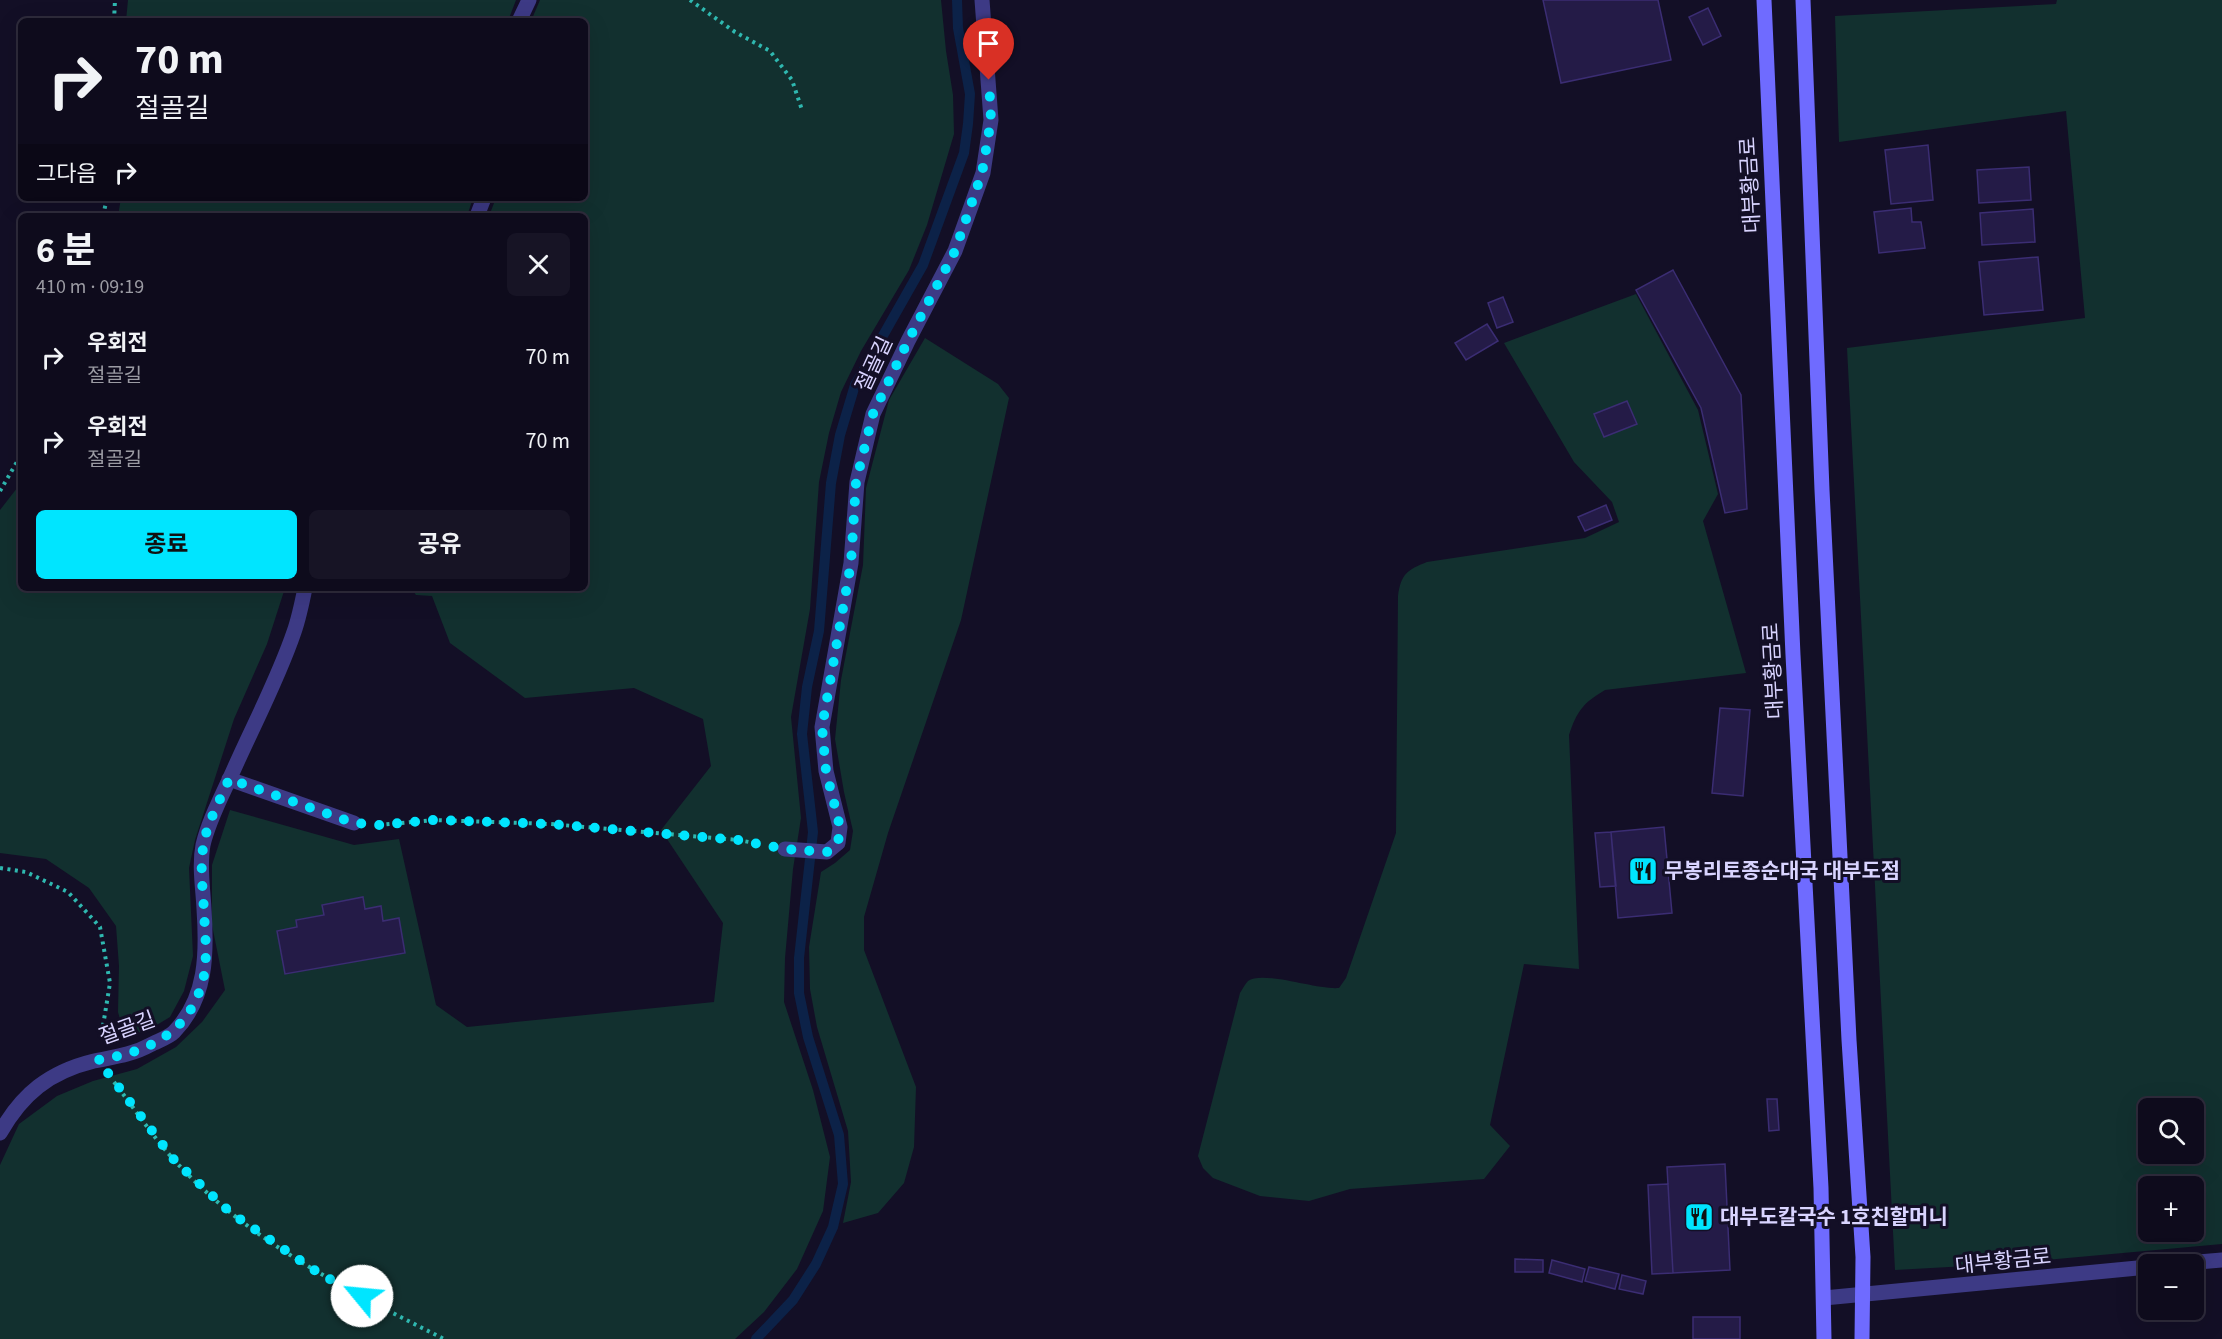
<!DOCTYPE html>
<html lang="ko">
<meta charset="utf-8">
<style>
body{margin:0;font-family:"Source Sans 3","Noto Sans KR",sans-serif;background:#171425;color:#f1f3f6;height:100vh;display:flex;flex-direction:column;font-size:22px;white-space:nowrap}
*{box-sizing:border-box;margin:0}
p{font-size:20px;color:#9b9ba3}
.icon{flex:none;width:33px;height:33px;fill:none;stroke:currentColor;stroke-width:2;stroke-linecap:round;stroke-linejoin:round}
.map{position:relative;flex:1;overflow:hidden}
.drawer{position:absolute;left:18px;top:213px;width:570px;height:378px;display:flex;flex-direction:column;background:#0e0b1c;border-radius:9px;box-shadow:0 6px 24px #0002,0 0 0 2px #2e2b3b}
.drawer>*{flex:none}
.top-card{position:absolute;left:18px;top:18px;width:570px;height:183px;border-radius:9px;box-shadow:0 6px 24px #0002,0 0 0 2px #2e2b3b;background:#0e0b1c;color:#f1f3f6;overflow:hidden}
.fabs{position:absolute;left:2138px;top:1098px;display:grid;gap:12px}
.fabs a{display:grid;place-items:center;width:66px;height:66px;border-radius:9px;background:#0e0b1c;box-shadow:0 6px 24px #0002,0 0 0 2px #2e2b3b;font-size:30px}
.pin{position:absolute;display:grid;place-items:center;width:51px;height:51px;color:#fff;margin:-62px -26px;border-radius:50% 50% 50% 0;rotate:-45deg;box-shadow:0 0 6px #0007}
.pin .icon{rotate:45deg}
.me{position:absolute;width:66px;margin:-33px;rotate:298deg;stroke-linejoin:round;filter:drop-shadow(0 0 4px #0008)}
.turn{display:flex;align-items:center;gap:21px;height:126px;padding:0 18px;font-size:27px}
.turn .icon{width:78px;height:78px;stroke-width:2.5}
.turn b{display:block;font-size:42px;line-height:51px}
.then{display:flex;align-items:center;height:57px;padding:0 18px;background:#0003;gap:12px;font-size:22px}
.round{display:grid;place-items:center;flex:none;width:63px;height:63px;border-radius:9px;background:#171425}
.headline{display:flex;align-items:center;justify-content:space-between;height:102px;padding:0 18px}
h1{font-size:36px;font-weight:700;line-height:45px}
.cta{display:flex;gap:12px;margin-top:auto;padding:12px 18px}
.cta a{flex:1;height:69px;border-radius:9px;background:#00e5ff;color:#111;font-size:24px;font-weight:700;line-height:69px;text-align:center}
.cta a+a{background:#171425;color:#f1f3f6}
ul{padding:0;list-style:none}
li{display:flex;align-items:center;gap:18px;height:84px;padding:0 18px}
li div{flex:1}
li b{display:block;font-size:22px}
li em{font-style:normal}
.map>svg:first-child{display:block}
.green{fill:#12302f;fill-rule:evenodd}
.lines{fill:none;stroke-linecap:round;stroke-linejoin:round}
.stream{stroke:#0c2248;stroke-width:10}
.building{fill:#241b47;stroke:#3b2d73;stroke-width:1.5}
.path{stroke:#2fb8b0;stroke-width:4;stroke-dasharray:3 4.5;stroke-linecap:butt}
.service{stroke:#3d3a85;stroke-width:15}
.minor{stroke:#3d3a85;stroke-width:15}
.secondary{stroke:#6f6bff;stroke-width:15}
.route{stroke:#00e5ff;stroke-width:10;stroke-dasharray:0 18}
.labels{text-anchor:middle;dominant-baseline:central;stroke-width:6;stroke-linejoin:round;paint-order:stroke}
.street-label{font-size:21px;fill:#d9d4ff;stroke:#130f26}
.poi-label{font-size:21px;font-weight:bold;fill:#d9d4ff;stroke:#130f26;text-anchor:start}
</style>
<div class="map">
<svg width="2222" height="1339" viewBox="0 0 2222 1339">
<rect width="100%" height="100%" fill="#130f26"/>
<path class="green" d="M128,0h388l-8,21h-382z
M540,0h401l5,51 7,44 1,39 -27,91 -18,45 -48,81 -20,41 -12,41 -10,49 -9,127 -19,108 10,101 -8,51 -8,89 -1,44 29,88 17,67 -7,54 -26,58 -33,43 -29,27h-735v-174l19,-41 38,-28 36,-15 44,-12 39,-22 26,-25 23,-32 -13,-65v-60l18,-55 124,35 45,-6 37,166 31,22 247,-25 9,-79 -62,-93 50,-64 -8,-47 -69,-31 -109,10 -75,-55 -18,-47 -16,-1 -5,-7h174v-372h-96l7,-18h89v-177h-54z
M2057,0h165v1244l-219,20 -108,6 -48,-922 238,-30 -19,-207 -227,31 -4,-126 221,-12zM2148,1108h45v46h-45zM2193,1186v46h-45v-46z
M121,198h352l-6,18h-349z
M1636,294l62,116 20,84 -15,27 43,152 -141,17c-22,13 -28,21 -36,45l10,234 -55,-5 -34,161 20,21 -26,33 -134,10 -41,12 -49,-5 -47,-18 -10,-10 -5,-12 42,-163c2,-3 5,-9 8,-12 15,-11 68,9 91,7l7,-10 50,-145 2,-237c3,-22 9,-26 29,-34l158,-24 34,-16 -7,-20 -38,-40 -70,-119z
M925,338l73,46 11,14 -48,222 -73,213 -24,84v33l52,137 -2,60 -10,36 -26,30 -35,10 8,-41 -3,-51 -31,-104 -7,-38 -1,-42 12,-75 14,-9 15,-13 3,-19 -9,-39 -9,-53 6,-59 22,-115 3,-77 23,-88z
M21,483v105h264l-18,56 -33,75 -39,121 -6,28 4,88 -9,35 -14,26 -25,15 -21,1 -6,-21 1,-46 -3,-40 -27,-38 -43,-29 -46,-6v-343z"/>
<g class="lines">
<path class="stream" d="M756,1339l37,-39 23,-36 17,-37 10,-43 -4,-49 -31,-98 -9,-44v-35l14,-126 -11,-98 5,-47 12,-56 12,-148 9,-48 15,-50 68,-120 41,-112 4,-29 2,-30 -12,-66 -1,-28"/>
</g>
<path class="building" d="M1543,0h115l13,60 -110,23z
M1708,8l13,28 -18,9 -14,-28z
M1928,145l5,55 -42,4 -6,-54z
M2029,167l2,33 -52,3 -2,-33z
M1911,208l1,14h9l4,26 -46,5 -5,-41z
M2033,209l2,33 -53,3 -2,-32z
M2038,257l5,53 -59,5 -5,-53z
M1673,270l68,125 6,114 -22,4 -24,-105 -65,-118z
M1503,297l10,25 -16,6 -9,-25z
M1487,324l11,17 -32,19 -11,-17z
M1627,401l10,23 -33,13 -10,-23z
M1606,505l6,15 -27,11 -7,-14z
M1720,708l30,2 -7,86 -31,-3z
M1664,827l8,86 -54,5 -7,-86z
M1611,832l5,54 -16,1 -5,-54z
M363,897l2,12 16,-3 2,15 16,-3 6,35 -120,21 -8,-43 20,-4 -1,-7 28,-5 -2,-10z
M1767,1099h10l2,31 -10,1z
M1725,1164l5,106 -57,3 -6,-106z
M1668,1184l5,89 -21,1 -4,-89z
M1515,1259l28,1v12h-28z
M1552,1260l33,9 -3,13 -33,-9z
M1589,1267l30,7 -4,15 -30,-8z
M1622,1275l24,6 -3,13 -24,-5z
M1693,1317h47v22h-47z"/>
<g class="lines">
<path class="path" d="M690,0l45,32 35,19 22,29 10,30
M114,21l1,-21
M103,216l4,-18
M0,491l21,-36
M379,825l55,-5 116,4 188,16 22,4
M0,868l26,4 42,20 32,35 10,56 -8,49
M114,1082c20,26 39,55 61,79 73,80 174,130 269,178"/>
<path class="service" d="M519,21l10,-21
M477,216l7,-18
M229,779l125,44
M785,849l42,3 11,-9 2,-16 -14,-56 -4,-44 29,-164 6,-81 16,-68 35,-73 47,-90 28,-78 8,-53 -9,-120
M0,1133c22,-39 49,-61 94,-72 19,-4 38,-6 56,-16 7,-4 18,-7 24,-13 33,-34 33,-79 30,-123 -1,-21 -5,-43 -1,-64 6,-26 20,-51 31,-76 20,-45 44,-90 60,-137 5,-14 8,-29 11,-44"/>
<path class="minor" d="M2175,1264l47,-4
M1824,1298l324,-31"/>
<path class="secondary" d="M1764,0l29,655 28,533 3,151
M1803,0l19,490 27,550 14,217 -1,82"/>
</g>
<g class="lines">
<path class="route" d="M362,1296l-42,-22 -89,-61 -56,-52 -77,-101c50,-8 91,-26 105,-80 5,-21 2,-47 1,-68 -1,-22 -4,-43 -1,-64 3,-24 17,-47 26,-69l125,44 25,2 55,-5 116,4 188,16 47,9 42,3 11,-9 2,-16 -14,-56 -4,-44 29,-164 5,-81 17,-68 35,-73 47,-90 27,-78 9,-53 -2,-40"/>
</g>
<defs>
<g id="restaurant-square" transform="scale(1.5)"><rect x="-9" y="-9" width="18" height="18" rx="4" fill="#00e5ff" stroke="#130f26"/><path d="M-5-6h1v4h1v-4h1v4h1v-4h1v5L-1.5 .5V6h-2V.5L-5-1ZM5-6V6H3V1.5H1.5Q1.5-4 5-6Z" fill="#111"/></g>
</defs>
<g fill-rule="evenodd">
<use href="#restaurant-square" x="1643" y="871"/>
<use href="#restaurant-square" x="1699" y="1217"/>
</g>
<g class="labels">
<g class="street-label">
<text transform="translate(1750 185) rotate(-93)">대부황금로</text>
<text transform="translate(874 364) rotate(-65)">절골길</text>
<text transform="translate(1773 671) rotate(-93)">대부황금로</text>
<text transform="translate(127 1028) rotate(-20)">절골길</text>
<text transform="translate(2003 1261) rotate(-6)">대부황금로</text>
</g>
<g class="poi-label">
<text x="1664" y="871">무봉리토종순대국 대부도점</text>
<text x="1720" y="1217">대부도칼국수 1호친할머니</text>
</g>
</g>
</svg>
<div class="fabs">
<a><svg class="icon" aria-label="search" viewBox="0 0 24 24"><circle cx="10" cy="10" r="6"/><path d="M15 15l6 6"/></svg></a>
<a>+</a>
<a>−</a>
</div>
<div class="pin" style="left:989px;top:80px;background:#d93025"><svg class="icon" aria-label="arrive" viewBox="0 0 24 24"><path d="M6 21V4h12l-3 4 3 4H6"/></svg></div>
<svg class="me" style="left:362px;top:1296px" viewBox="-20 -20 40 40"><circle r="19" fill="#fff"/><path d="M0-13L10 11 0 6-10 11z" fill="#00e5ff"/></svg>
<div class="top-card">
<div class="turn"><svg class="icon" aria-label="right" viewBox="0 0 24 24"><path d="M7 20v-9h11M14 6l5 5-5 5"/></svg><div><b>70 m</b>절골길</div></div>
<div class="then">그다음<svg class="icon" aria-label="right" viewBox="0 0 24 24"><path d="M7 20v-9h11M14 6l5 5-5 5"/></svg></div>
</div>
<section class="drawer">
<div class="headline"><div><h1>6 분</h1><p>410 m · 09:19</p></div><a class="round"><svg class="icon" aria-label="close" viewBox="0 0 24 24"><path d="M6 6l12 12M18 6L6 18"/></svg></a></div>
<ul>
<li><svg class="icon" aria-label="right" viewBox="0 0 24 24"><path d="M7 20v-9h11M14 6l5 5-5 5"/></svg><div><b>우회전</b><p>절골길</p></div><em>70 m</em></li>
<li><svg class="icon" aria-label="right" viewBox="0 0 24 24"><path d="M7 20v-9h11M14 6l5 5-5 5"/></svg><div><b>우회전</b><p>절골길</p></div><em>70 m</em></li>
</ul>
<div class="cta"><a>종료</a><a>공유</a></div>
</section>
</div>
